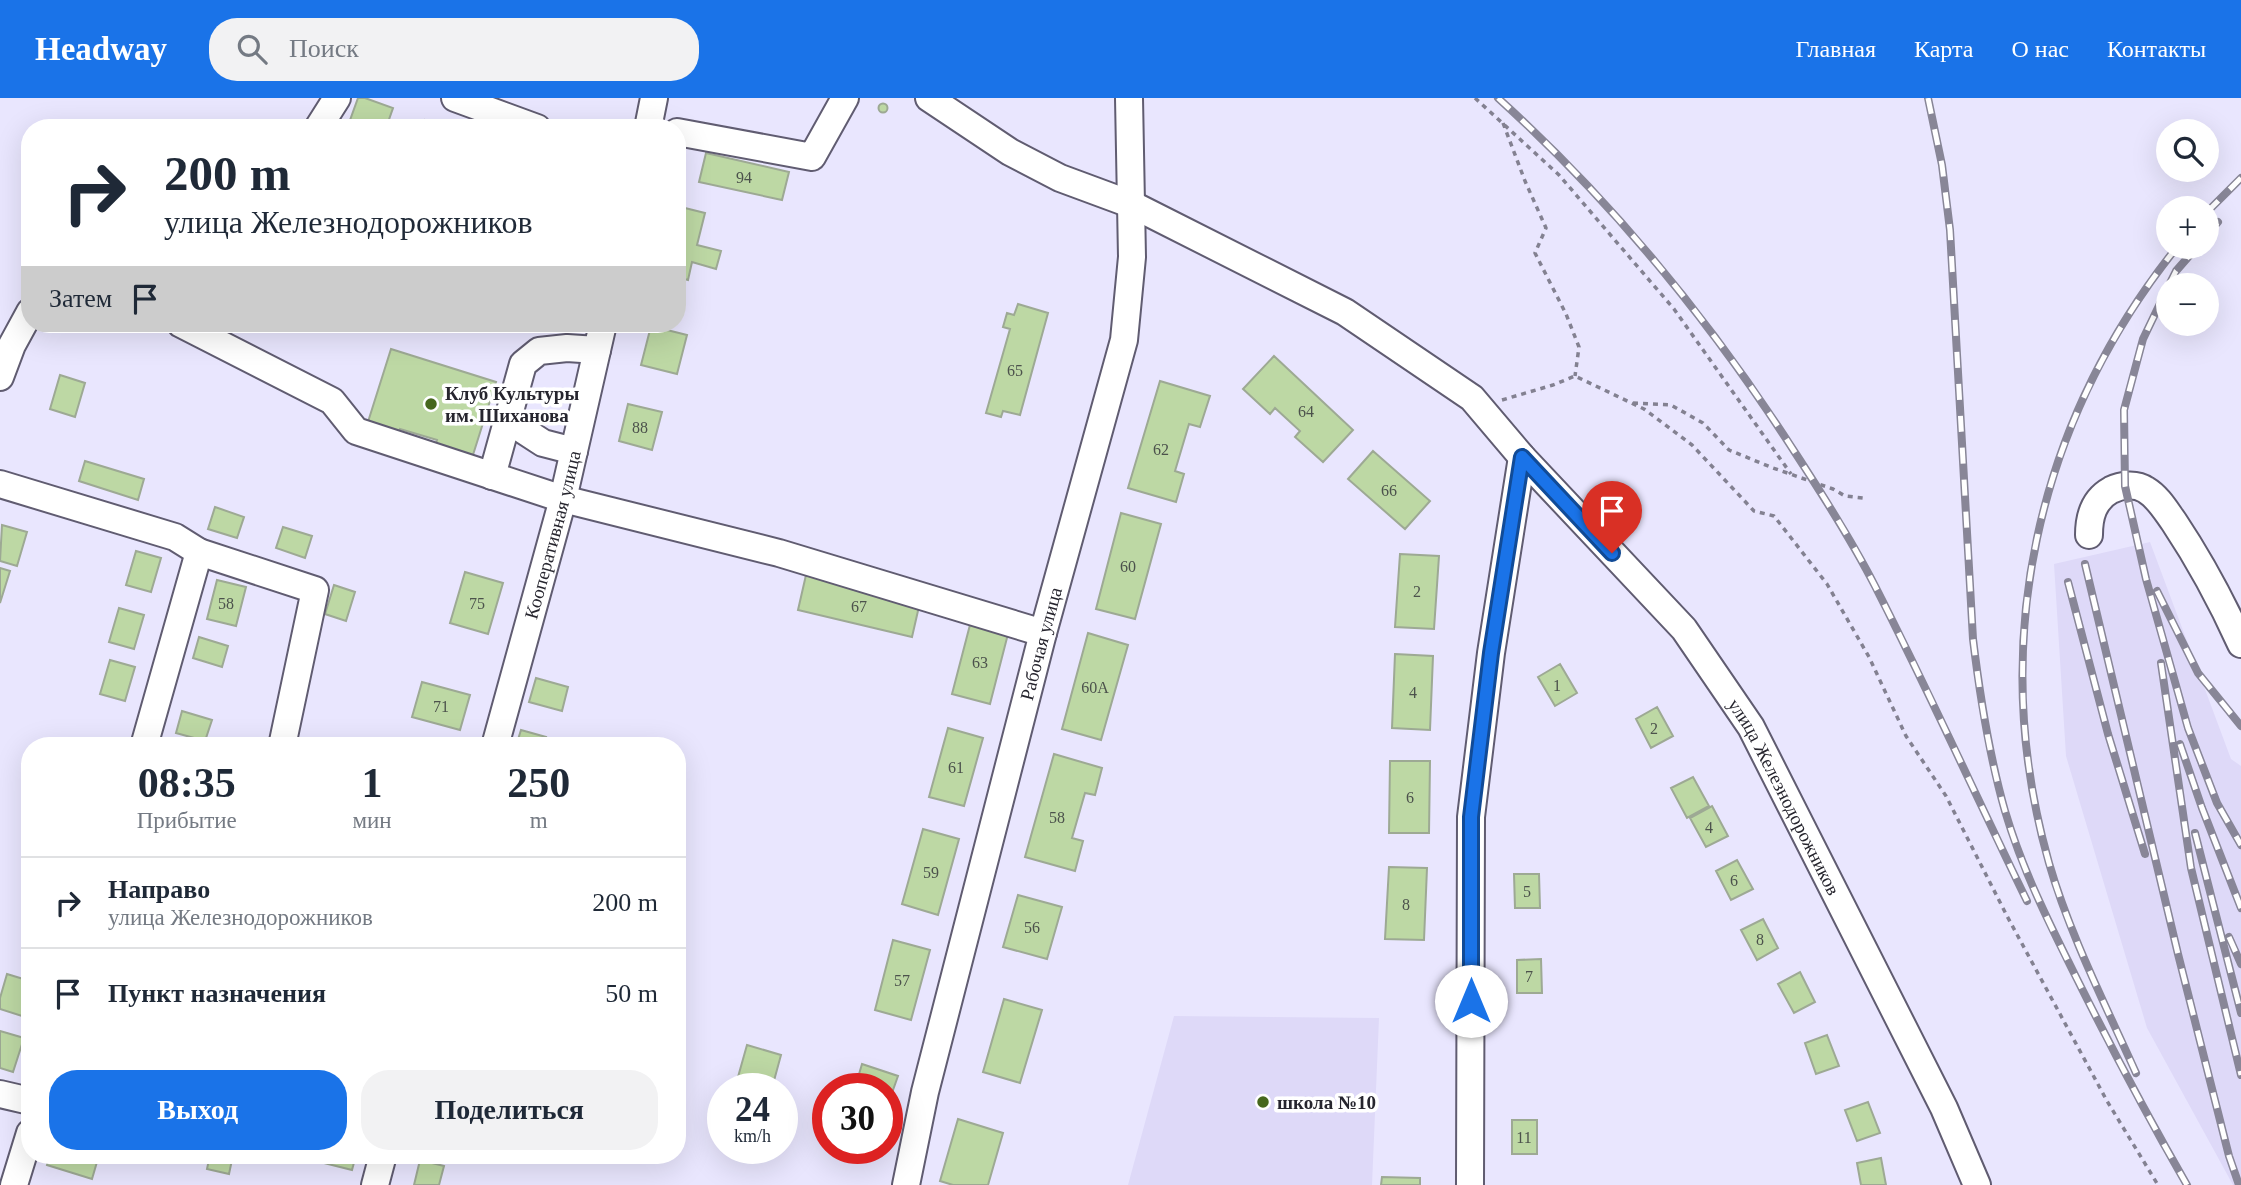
<!DOCTYPE html>
<html lang="ru">
<meta charset="utf-8">
<style>
body{margin:0;font-family:"Times New Roman",serif;background:#f2f2f3;color:#1f2937;height:100vh;display:flex;flex-direction:column;font-size:26px;white-space:nowrap}
*{box-sizing:border-box;margin:0}
p{font-size:23px;color:#747a83}
.icon{flex:none;width:38px;height:38px;fill:none;stroke:currentColor;stroke-width:2;stroke-linecap:round;stroke-linejoin:round}
.map{position:relative;flex:1;overflow:hidden}
.details{position:absolute;left:21px;top:639px;width:665px;height:427px;display:flex;flex-direction:column;background:#fff;border-radius:28px;box-shadow:0 7px 28px #0002}
.details>*{flex:none}
.guide{position:absolute;left:21px;top:21px;width:665px;height:214px;border-radius:28px;box-shadow:0 7px 28px #0002;background:#fff;color:#1f2937;overflow:hidden}
.tools{position:absolute;left:2156px;top:21px;display:grid;gap:14px}
.tools a{display:grid;place-items:center;width:63px;height:63px;border-radius:50%;background:#fff;box-shadow:0 7px 28px #0002;font-size:35px}
.speed{position:absolute;left:707px;top:975px;display:flex;gap:14px;font-size:35px;font-weight:700;text-align:center}
.speed>*{display:grid;place-content:center;width:91px;height:91px;border-radius:50%;background:#fff;box-shadow:0 7px 28px #0002;line-height:1}
.speed small{font-size:18px;font-weight:400}
.speed .limit{border:10px solid #d22;background:#fff;color:#111}
.pin{position:absolute;display:grid;place-items:center;width:60px;height:60px;color:#fff;margin:-72px -30px;border-radius:50% 50% 50% 0;rotate:-45deg;box-shadow:0 0 7px #0007}
.pin .icon{rotate:45deg}
.me{position:absolute;width:77px;margin:-38px;rotate:0deg;stroke-linejoin:round;filter:drop-shadow(0 0 5px #0008)}
.turn{display:flex;align-items:center;gap:24px;height:147px;padding:0 28px;font-size:32px}
.turn .icon{width:91px;height:91px;stroke-width:2.5}
.turn b{display:block;font-size:49px;line-height:60px}
.then{display:flex;align-items:center;height:66px;padding:0 28px;background:#0003;gap:14px;font-size:26px}
.eta{display:flex;justify-content:space-evenly;align-items:center;height:119px;text-align:center}
.eta b{font-size:42px;font-weight:700;line-height:49px}
.cta{display:flex;gap:14px;margin-top:auto;padding:14px 28px}
.cta a{flex:1;height:80px;border-radius:28px;background:#1a73e8;color:#fff;font-size:28px;font-weight:700;line-height:80px;text-align:center}
.cta a+a{background:#f2f2f3;color:#1f2937}
ul{padding:0;list-style:none}
li{display:flex;align-items:center;gap:21px;height:91px;padding:0 28px;border-top:2px solid #e0e1e3}
li div{flex:1}
li b{display:block;font-size:26px}
li em{font-style:normal}
header{display:flex;align-items:center;gap:42px;box-sizing:border-box;height:98px;padding:0 35px;background:#1a73e8;color:#fff}
header strong{font-size:33px}
nav{display:flex;gap:38px;margin-inline-start:auto;font-size:24px}
.search{width:490px;height:63px;background:#f2f2f3;display:flex;align-items:center;gap:18px;box-sizing:border-box;padding:0 24px;border-radius:28px;color:#747a83;font-size:26px}
.map>svg:first-child{display:block}
.built{fill:#ded9f8}
.building{fill:#bdd8a4;stroke:#9da994;stroke-width:2}
.lines{fill:none;stroke-linecap:round;stroke-linejoin:round}
.minor-casing{stroke:#605c71;stroke-width:30}
.path{stroke:#838191;stroke-width:3.5;stroke-dasharray:5 5;stroke-linecap:butt}
.minor{stroke:#fff;stroke-width:26}
.rail-casing{stroke:#888697;stroke-width:8}
.rail{stroke:#fff;stroke-width:5;stroke-dasharray:16;stroke-linecap:butt}
.route-casing{stroke:#114b97;stroke-width:18}
.route{stroke:#1a73e8;stroke-width:12}
.poi-dot{fill:#46671d;stroke:#fff;stroke-width:2.5}
.labels{text-anchor:middle;dominant-baseline:central;stroke-width:7;stroke-linejoin:round;paint-order:stroke}
.number-label{font-size:16px;fill:#4c524c}
.poi-label{font-size:19px;font-weight:bold;fill:#26252e;stroke:#fff;text-anchor:start}
.street-label{font-size:19px;fill:#26252e;stroke:#fff}
</style>
<header>
<strong>Headway</strong>
<div class="search"><svg class="icon" aria-label="search" viewBox="0 0 24 24"><circle cx="10" cy="10" r="6"/><path d="M15 15l6 6"/></svg>Поиск</div>
<nav><a>Главная</a><a>Карта</a><a>О нас</a><a>Контакты</a></nav>
</header>
<div class="map">
<svg width="2241" height="1087" viewBox="0 0 2241 1087">
<rect width="100%" height="100%" fill="#e9e6fe"/>
<path class="built" d="M2150,444l81,217 10,7v419h-8l-86,-157 -81,-272 -12,-192z
M1174,918l205,2 -7,167h-244z"/>
<path class="building" d="M358,0h7l28,10 -7,20h-24l-13,-5z
M878.5 10a4.5 4.5 0 1 1 9 0a4.5 4.5 0 1 1-9 0Z
M425,22l27,8h-29z
M706,55l83,19 -7,28 -83,-18z
M681,109l24,6 -8,32 24,6 -5,18 -24,-7 -4,18 -11,-3v-56z
M1018,206l30,9 -28,102 -17,-4 -2,6 -15,-4 24,-84 -7,-2 4,-14 7,2z
M651,228l36,9 -10,39 -36,-9z
M391,251l105,33 -24,76 -37,-11 2,-7 -37,-11 -2,6 -31,-10z
M1274,258l79,74 -30,32 -28,-25 5,-6 -25,-23 -5,6 -27,-25z
M60,277l25,8 -10,34 -25,-8z
M1160,283l50,15 -10,31 -11,-3 -14,47 9,3 -8,28 -48,-14z
M628,306l34,8 -10,38 -33,-9z
M1373,353l57,50 -25,28 -57,-50z
M85,363l59,18 -6,21 -59,-19z
M215,409l29,10 -7,21 -29,-9z
M1121,415l40,11 -26,95 -39,-10z
M2,427l25,7 -10,34 -17,-5z
M283,429l29,9 -7,22 -29,-10z
M136,453l25,7 -10,34 -25,-7z
M1400,456l39,2 -5,73 -39,-2z
M0,470l10,3 -10,32z
M465,474l38,11 -15,51 -38,-11z
M806,477l114,27 -8,35 -114,-27z
M217,482l29,7 -10,39 -29,-7z
M334,487l21,7 -9,29 -21,-7z
M119,510l25,7 -10,34 -25,-7z
M971,523l38,9 -19,74 -38,-10z
M1088,535l40,12 -27,95 -39,-11z
M199,539l29,9 -6,21 -29,-9z
M1395,556l38,2 -3,74 -38,-2z
M110,562l25,7 -10,34 -25,-7z
M1560,566l17,29 -22,13 -17,-29z
M536,580l32,9 -6,24 -33,-9z
M422,584l48,13 -10,35 -48,-13z
M1657,609l16,29 -22,12 -15,-29z
M182,613l30,9 -7,21 -29,-8z
M948,630l35,10 -19,68 -35,-9z
M521,632l25,7 -3,9h-27z
M1054,656l48,14 -7,27 -10,-2 -13,45 11,3 -8,30 -50,-14z
M1390,663h40l-1,72h-40z
M1693,679l16,29 -22,12 -16,-30z
M1712,708l16,30 -22,11 -16,-29z
M923,731l36,10 -21,76 -36,-11z
M1737,762l16,29 -22,11 -15,-29z
M1389,769l38,1 -3,72 -39,-1z
M1514,776h25l1,34h-25z
M1018,797l44,12 -15,52 -44,-12z
M1763,821l15,29 -21,12 -16,-30z
M893,842l37,10 -19,70 -36,-10z
M1541,861l1,34h-25v-33z
M1800,874l15,30 -21,11 -16,-29z
M7,876l23,7v10l-8,25 -22,-7v-11z
M1004,901l38,11 -22,73 -37,-11z
M0,933l24,7 -11,34 -13,-4z
M1827,937l12,31 -23,8 -11,-31z
M747,947l34,10 -9,33h-22l-14,-4z
M862,966l36,12 -11,31v-19h-32z
M1868,1004l12,31 -23,8 -12,-31z
M958,1021l45,14 -15,52h-35l-13,-4z
M1512,1022h25v34h-25z
M50,1057h49l-7,24 -45,-14z
M210,1057h23l-4,19 -22,-5z
M317,1057h39l-4,15 -36,-9z
M1881,1060l5,27h-25l-4,-22z
M420,1062l24,6 -5,19h-25z
M1382,1079l38,1v7h-39z"/>
<g class="lines">
<g class="minor-casing">
<g id="minor">
<path d="M455,0l82,30"/>
<path id="s1" d="M929,0l81,54 50,26 73,27 212,107 127,86 50,59 162,172 67,98 193,381 33,77"/>
<path d="M318,30l19,-30"/>
<path d="M648,30l6,-30"/>
<path d="M677,34l135,25 33,-59"/>
<path d="M181,226l151,77 24,30 207,68 216,54 264,80"/>
<path d="M0,279l12,-32 18,-33"/>
<path d="M506,321l37,24 31,8"/>
<path d="M492,378l31,-112 16,-13 28,-3 30,2"/>
<path d="M0,386l175,53 24,15 116,38 -33,156"/>
<path d="M2089,437c0,-18 4,-35 22,-45 10,-5 25,-7 35,0 12,7 20,21 28,32 26,39 48,80 67,122"/>
<path d="M144,648l55,-194"/>
<path id="s2" d="M495,648l68,-247 40,-175"/>
<path d="M0,996l30,7"/>
<path d="M14,1087l16,-52"/>
<path d="M375,1087l8,-30"/>
<path id="s3" d="M906,1087l19,-93 118,-459 81,-293 8,-83 -3,-159"/>
<path d="M1470,1087l1,-368 20,-164 31,-196"/>
</g>
</g>
<path class="path" d="M1475,0l84,77 115,134 117,165
M1503,25l22,58 21,47 -11,25 31,61 13,33 -4,29
M1502,302l51,-15 22,-9 69,33 48,36 62,66 20,5 53,68 42,73 37,79 40,60 61,120 100,185 51,84
M1633,305l38,2 32,18 26,27 44,18 60,21 12,7 18,2"/>
<use href="#minor" class="minor"/>
<g class="rail-casing">
<path id="rail" d="M1498,0c116,105 214,225 298,356 28,43 56,87 79,132 53,104 101,210 152,315
M1928,0l14,67 8,65 23,409c7,58 16,116 32,172 18,61 46,116 74,172 34,68 70,136 108,202
M2207,114l34,-34
M2207,137l11,-13
M2169,187l7,-14 21,-24
M2168,189l-25,52 -19,71 1,76 21,93 42,149 29,75 24,42
M2085,466l93,390 51,202 10,29
M2068,484l40,152 37,120
M2157,493l41,82 43,53
M2161,565l30,205 50,207
M2180,646l22,64 39,100
M2195,735l46,180
M2229,839l12,27
M2136,975c-30,-67 -67,-140 -87,-210 -62,-219 -13,-440 128,-616"/>
</g>
<use href="#rail" class="rail"/>
</g>
<g class="lines">
<g class="route-casing">
<path id="route" d="M1471,903v-184l20,-164 31,-196 90,96"/>
</g>
<use href="#route" class="route"/>
</g>
<g class="poi-dot">
<circle cx="431" cy="306" r="7"/>
<circle cx="1263" cy="1004" r="7"/>
</g>
<g class="labels">
<g class="number-label">
<text x="744" y="79">94</text>
<text x="1015" y="272">65</text>
<text x="1306" y="313">64</text>
<text x="640" y="329">88</text>
<text x="1161" y="351">62</text>
<text x="1389" y="392">66</text>
<text x="1128" y="468">60</text>
<text x="1417" y="493">2</text>
<text x="226" y="505">58</text>
<text x="477" y="505">75</text>
<text x="859" y="508">67</text>
<text x="980" y="564">63</text>
<text x="1557" y="587">1</text>
<text x="1095" y="589">60А</text>
<text x="1413" y="594">4</text>
<text x="441" y="608">71</text>
<text x="1654" y="630">2</text>
<text x="956" y="669">61</text>
<text x="1410" y="699">6</text>
<text x="1057" y="719">58</text>
<text x="1709" y="729">4</text>
<text x="931" y="774">59</text>
<text x="1734" y="782">6</text>
<text x="1527" y="793">5</text>
<text x="1406" y="806">8</text>
<text x="1032" y="829">56</text>
<text x="1760" y="841">8</text>
<text x="1529" y="878">7</text>
<text x="902" y="882">57</text>
<text x="1524" y="1039">11</text>
</g>
<g class="poi-label">
<text x="445" y="295">Клуб Культуры<tspan x="445" dy="22">им. Шиханова</tspan></text>
<text x="1277" y="1004">школа №10</text>
</g>
<g class="street-label">
<text stroke="none"><textPath href="#s2" startOffset="219">Кооперативная улица</textPath></text>
<text stroke="none"><textPath href="#s3" startOffset="558">Рабочая улица</textPath></text>
<text stroke="none"><textPath href="#s1" startOffset="1132">улица Железнодорожников</textPath></text>
</g>
</g>
</svg>
<div class="tools">
<a><svg class="icon" aria-label="search" viewBox="0 0 24 24"><circle cx="10" cy="10" r="6"/><path d="M15 15l6 6"/></svg></a>
<a>+</a>
<a>−</a>
</div>
<div class="speed"><div>24<small>km/h</small></div><div class="limit">30</div></div>
<div class="pin" style="left:1612px;top:455px;background:#d93025"><svg class="icon" aria-label="arrive" viewBox="0 0 24 24"><path d="M6 21V4h12l-3 4 3 4H6"/></svg></div>
<svg class="me" style="left:1471px;top:903px" viewBox="-20 -20 40 40"><circle r="19" fill="#fff"/><path d="M0-13L10 11 0 6-10 11z" fill="#1a73e8"/></svg>
<div class="guide">
<div class="turn"><svg class="icon" aria-label="right" viewBox="0 0 24 24"><path d="M7 20v-9h11M14 6l5 5-5 5"/></svg><div><b>200 m</b>улица Железнодорожников</div></div>
<div class="then">Затем<svg class="icon" aria-label="arrive" viewBox="0 0 24 24"><path d="M6 21V4h12l-3 4 3 4H6"/></svg></div>
</div>
<section class="details">
<div class="eta">
<div><b>08:35</b><p>Прибытие</p></div>
<div><b>1</b><p>мин</p></div>
<div><b>250</b><p>m</p></div>
</div>
<ul>
<li><svg class="icon" aria-label="right" viewBox="0 0 24 24"><path d="M7 20v-9h11M14 6l5 5-5 5"/></svg><div><b>Направо</b><p>улица Железнодорожников</p></div><em>200 m</em></li>
<li><svg class="icon" aria-label="arrive" viewBox="0 0 24 24"><path d="M6 21V4h12l-3 4 3 4H6"/></svg><div><b>Пункт назначения</b></div><em>50 m</em></li>
</ul>
<div class="cta"><a>Выход</a><a>Поделиться</a></div>
</section>
</div>
